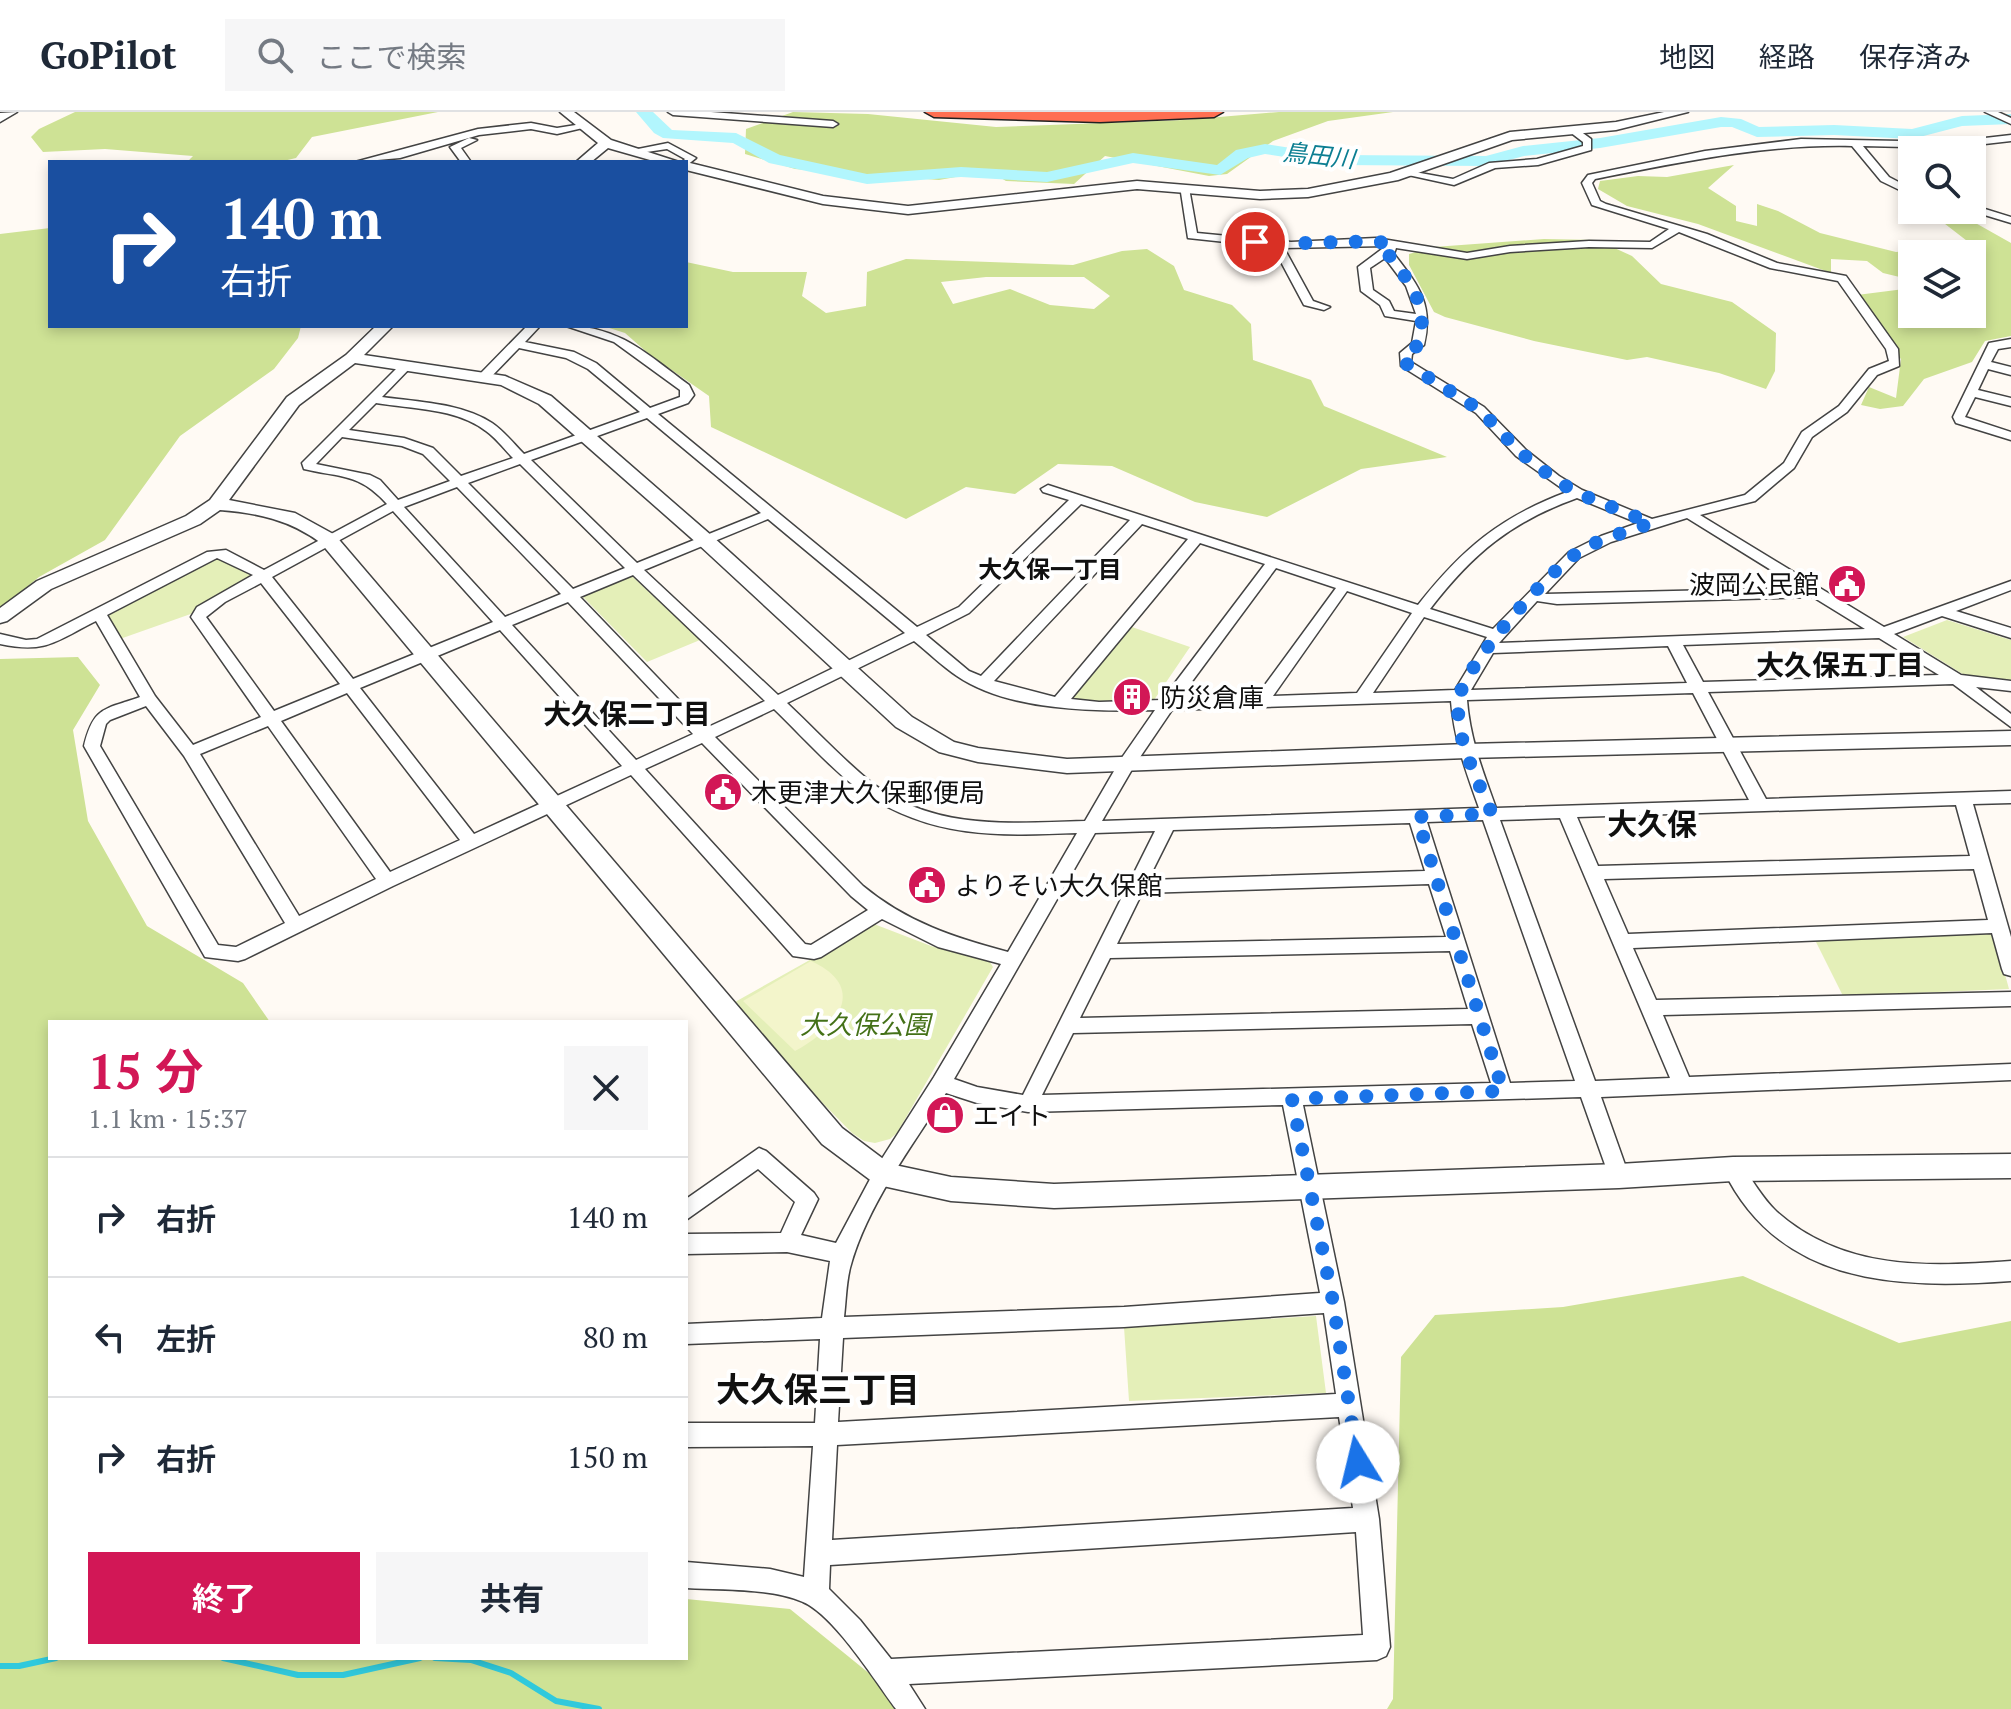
<!DOCTYPE html>
<html lang="ja">
<meta charset="utf-8">
<style>
body{margin:0;font-family:"PT Serif","Noto Sans JP",serif;background:#f6f6f7;color:#1f2937;height:100vh;display:flex;flex-direction:column;font-size:30px;white-space:nowrap}
*{box-sizing:border-box;margin:0}
p{font-size:26px;color:#747a83}
.icon{flex:none;width:44px;height:44px;fill:none;stroke:currentColor;stroke-width:2;stroke-linecap:round;stroke-linejoin:round}
.map{position:relative;flex:1;overflow:hidden}
.side{position:absolute;left:48px;top:908px;width:640px;height:640px;display:flex;flex-direction:column;background:#fff;border-radius:0px;box-shadow:0 4px 12px #0003}
.side>*{flex:none}
.hud{position:absolute;left:48px;top:48px;width:640px;height:168px;border-radius:0px;box-shadow:0 4px 12px #0003;background:#1a4fa0;color:#fff;overflow:hidden}
.fabs{position:absolute;left:1898px;top:24px;display:grid;gap:16px}
.fabs a{display:grid;place-items:center;width:88px;height:88px;border-radius:0px;background:#fff;box-shadow:0 4px 12px #0003;font-size:40px}
.pin{position:absolute;display:grid;place-items:center;width:68px;height:68px;color:#fff;margin:-34px;border:4px solid #fff;border-radius:50%;box-shadow:0 2px 8px #0007}
.me{position:absolute;width:88px;margin:-44px;rotate:351deg;stroke-linejoin:round;filter:drop-shadow(0 0 6px #0008)}
.turn{display:flex;align-items:center;gap:28px;height:168px;padding:0 40px;font-size:36px}
.turn .icon{width:104px;height:104px;stroke-width:2.5}
.turn b{display:block;font-size:56px;line-height:68px}
.round{display:grid;place-items:center;flex:none;width:84px;height:84px;border-radius:0px;background:#f6f6f7}
.summary{display:flex;align-items:center;justify-content:space-between;height:136px;padding:0 40px}
h1{font-size:48px;font-weight:700;line-height:60px;color:#d21756}
.cta{display:flex;gap:16px;margin-top:auto;padding:16px 40px}
.cta a{flex:1;height:92px;border-radius:0px;background:#d21756;color:#fff;font-size:32px;font-weight:700;line-height:92px;text-align:center}
.cta a+a{background:#f6f6f7;color:#1f2937}
ul{padding:0;list-style:none}
li{display:flex;align-items:center;gap:24px;height:120px;padding:0 40px;border-top:2px solid #e0e1e3}
li div{flex:1}
li b{display:block;font-size:30px}
li em{font-style:normal}
header{display:flex;align-items:center;gap:48px;box-sizing:border-box;height:112px;padding:0 40px;background:#fff;border-bottom:2px solid #e0e1e3}
header strong{font-size:38px}
nav{display:flex;gap:44px;margin-inline-start:auto;font-size:28px}
.search{width:560px;height:72px;background:#f6f6f7;display:flex;align-items:center;gap:20px;box-sizing:border-box;padding:0 28px;border-radius:0px;color:#747a83;font-size:30px}
.map>svg:first-child{display:block}
.green{fill:#e4efb8}
.forest{fill:#cee295;fill-rule:evenodd}
.pitch{fill:#f3f5cb}
.lines{fill:none;stroke-linecap:round;stroke-linejoin:round}
.stream{stroke:#30c9dc;stroke-width:6}
.river{fill:#b2f6fd;fill-rule:evenodd}
.minor-casing{stroke:#434343;stroke-width:3}
.tertiary-casing{stroke:#434343;stroke-width:3}
.motorway-casing{stroke:#212121;stroke-width:3}
.minor{fill:#fff;fill-rule:evenodd}
.tertiary{fill:#fff;fill-rule:evenodd}
.motorway{fill:#ff6f52;fill-rule:evenodd}
.route{stroke:#1a73e8;stroke-width:14;stroke-dasharray:0 25.2}
.labels{text-anchor:middle;dominant-baseline:central;stroke-width:8;stroke-linejoin:round;paint-order:stroke}
.far-water-label{font-size:24px;font-style:italic;fill:#0b7e92;stroke:#fff}
.far-neighbourhood-label{font-size:24px;font-weight:bold;fill:#101010;stroke:#fff}
.poi-label{font-size:26px;fill:#101010;stroke:#fff;text-anchor:start}
.park-label{font-size:26px;font-style:italic;fill:#447118;stroke:#fff}
.neighbourhood-label{font-size:28px;font-weight:bold;fill:#101010;stroke:#fff}
.quarter-label{font-size:30px;font-weight:bold;fill:#101010;stroke:#fff}
.near-neighbourhood-label{font-size:34px;font-weight:bold;fill:#101010;stroke:#fff}
</style>
<header>
<strong>GoPilot</strong>
<div class="search"><svg class="icon" aria-label="search" viewBox="0 0 24 24"><circle cx="10" cy="10" r="6"/><path d="M15 15l6 6"/></svg>ここで検索</div>
<nav><a>地図</a><a>経路</a><a>保存済み</a></nav>
</header>
<div class="map">
<svg width="2011" height="1597" viewBox="0 0 2011 1597">
<rect width="100%" height="100%" fill="#fffaf4"/>
<path class="green" d="M221,441l42,22 -61,35 -85,30 -18,-26z
M632,464l68,64 -53,22 -65,-66z
M1947,508l64,20v42l-42,-4 -66,-41z
M1129,514l61,21 -36,53 -52,2 -34,-4z
M874,812l57,22 59,16 3,5 -96,166 -7,6 -15,4 -11,-2 -12,-8 -43,-44 -74,-87z
M1983,819l11,3 15,55 -166,7 -29,-58z
M1316,1204l10,77 -197,8 -5,-74z"/>
<path class="forest" d="M75,0h363l-126,25 -16,21 -17,4h-92l6,-6 -88,-7 -62,3 -12,-15 8,-8z
M793,0l75,2 128,13 188,-7 95,-8h114l-65,9 -55,20 -46,33 -18,2 -104,-20 -31,28 -68,-3 -17,-10 -50,9 -144,-11 -50,-15 1,-25z
M1734,53l-26,23 28,18v15l21,5v-22l21,7 42,22 76,19 75,-8 -44,-34 51,1 -22,1 55,31v93l-26,5 -13,21 -48,17 -21,27 -23,3 -19,-4 8,-18 27,11 5,-39 -26,-28 -18,-36 55,-7v26h60v-60h-60v26l-29,-7 -16,-12 -36,-2v14l-133,-49 -71,-18 -29,-17 2,-8 38,-5 29,1z
M50,116v98h251l-3,12 -24,31 -94,67 -75,104 -66,37 -39,32v-375z
M1544,127l53,1 35,16 29,28 71,18 44,31 -1,38 -9,18 -47,-16 -72,-16 -20,3 -93,-19 -89,-24 -11,-5 -25,-47v-11l25,-7z
M1147,137l27,17 10,24 48,15 19,19 2,36 58,20 13,26 123,51 -86,12 -94,48 -72,-15 -83,-36 -54,-2 -43,30 -49,-7 -60,32 -195,-92 -2,-31 -59,-41 -25,-22 -22,-7h83v-64l47,10h74l-5,24 24,17 40,-7 1,-34 39,-13 167,6 49,-14zM986,165h98l26,19 -16,13 -44,-4 -40,-16 -57,15 -12,-22z
M78,545l22,28 -27,45 15,91 59,105 96,57 27,39h-220v636h636v-59l104,10 123,100h-913v-1050z
M1743,1164l156,67 112,-22v388h-624l6,-10 8,-342 34,-42 128,-8z"/>
<path class="pitch" d="M811,849c59,27 25,68 -16,90l-52,-50z"/>
<g class="lines">
<path class="stream" d="M223,1546l75,17h45l77,-17
M435,1546l36,2 40,13 45,28 43,8
M0,1554h19l37,-8"/>
<path class="river" d="M636,0h17l19,18 64,3 44,22 87,19 94,-7 86,5 86,-19 84,12 19,-15 29,-6 71,11 150,1 37,-10 77,-8 121,-21 20,2 18,8 75,-2 78,4 50,-13 49,-2v10l-49,2 -50,13 -78,-4 -77,2 -25,-10h-11l-121,21 -76,8 -37,10 -151,-1 -71,-11 -17,4 -28,17 -87,-12 -86,19 -86,-5 -94,7 -98,-21 -36,-20 -70,-5 -9,-5z"/>
<g class="minor-casing">
<path id="minor" d="M668,0h43l122,9 5,3 -5,3 -160,-12z
M1985,0h13l13,6v6z
M531,11l26,5 25,-4 5,3 -30,7 -26,-5 -52,6 -79,23 -45,4 123,-33z
M1570,16h6l15,11v11l-53,15 -43,3 -41,17 -55,-12 5,-3 49,9 36,-16 48,-4 46,-13v-4l-13,-10z
M2011,23v6l-61,7 -87,-2 26,31 23,12v7l-31,-15 -29,-35c-87,-2 -171,16 -257,33l-3,4 8,18 6,3 101,30 70,29 69,13 52,73 1,17 -22,9 -30,37 -35,25 -18,31 -39,33 -55,14 184,112 127,-46v9l-55,21 55,17v10l-69,-22 -48,18 67,41 50,6v10l-35,-4 35,27v13l-58,-43 -245,8 58,107 245,-8v12l-38,1 38,133v39l-7,-2 -2,-5 -10,-36 -359,15 23,52 355,-8v14l-348,9 26,62 322,-13v16l-410,17 28,79 -3,6 -7,3 -7,-3 -3,-6 -28,-79 -278,8 41,197 35,217 11,128 -4,9 -9,4 -468,24 16,25h-29c-21,-28 -62,-94 -93,-107 -31,-14 -83,-12 -117,-14v-26l84,7 34,8 9,-131 -127,1v-24h129l5,-84 -134,5v-20l136,-6 8,-57 -43,-9 -101,2v-20l95,-1 14,-31 -37,-33 -72,51v-21l73,-51 7,3 48,42 4,6 -17,36 35,8 40,-75 58,-91 67,-113 -63,-17 -56,-28 -61,38 -7,2 -21,-3 -162,-181 -238,111 -148,73 -7,2 -33,-4 -121,-211c10,-40 20,-36 56,-49l-44,-76c-40,20 -50,33 -96,23v-10l26,6 11,-1 170,-87 19,-2 38,20 123,-66c-28,-31 -45,-26 -83,-35l-2,-6 100,-100 10,3 -30,31c36,5 79,6 110,26 12,8 22,21 32,31l116,-42 -52,-43 -22,-11 -47,-10 -31,32h-8v-6l47,-48h13l-15,16 49,10 22,11 54,45 30,-11v-7l-66,-48 -48,-16c54,0 82,29 123,59l5,10 -6,8 -30,11 259,213 42,-20 110,-107 -26,-8 -2,-3 7,-4 370,120c44,-56 82,-88 149,-113l-51,-36 -40,-43 -75,-47 -1,-13 12,-10 4,-22 -31,-5 -5,-11 -19,-14 -3,-24 28,-21 -102,2 29,53 17,6 -6,3 -20,-5 -31,-58 -85,-9 -8,-52 9,2 8,45 94,9 85,-4 91,15 43,-7 79,-5 61,1 19,-13 -77,-24 -10,-22 6,-8 117,-24 96,-12 149,3zM1679,120l91,36 68,13 48,68 3,12 -20,8 -30,37 -37,26 -18,31 -39,32 -93,24 -70,-29 -23,-14 -33,-26 -42,-43 -73,-45 1,-8 12,-9c10,-41 -6,-60 -30,-91l2,-6 71,11 43,-7 79,-5 63,1zM1385,146l21,28 10,28 -22,-3 -5,-10 -16,-11 -3,-22zM376,291c35,6 81,5 110,28 10,7 18,18 27,27l-52,18 -28,-28 -29,-10 -55,-8zM647,306l114,95 -124,50 -106,-103zM342,325l60,9 21,8 27,27 -52,19 -18,-20 -10,-5 -54,-11zM520,352l105,104 -52,21 -105,-106zM457,375l104,107 -56,23 -101,-110zM1577,386l61,25 -37,13 -32,16 -76,77 -63,-20c43,-56 81,-87 147,-111zM1081,392l49,16 -149,156 -12,-5 -43,-36 43,-22zM393,399l100,111 -140,57 -81,-102zM1687,406l113,70 -255,6 34,-36 32,-16zM768,407l137,114 -127,62 -134,-125zM1142,412l46,15 -133,158 -61,-16zM1200,431l65,21 -103,136 -63,2 -28,-3zM217,446l36,17 -56,32 -6,10 70,100 -68,28 -38,-49 -48,-81zM1276,456l60,20 -80,109 -77,2zM633,463l132,126 -59,27 -126,-131zM261,471l79,101 -66,27 -68,-94 19,-15zM1347,479l65,22 -55,80 -84,3zM1813,485l52,32 -366,14 38,-42 20,3zM568,490l125,132 -57,26 -124,-135zM1424,505l63,20 -32,53 -82,3zM500,518l122,136 -148,68 -114,-146zM1879,526l60,37 -236,7 -20,-37zM914,529c14,11 28,25 43,35 51,35 139,36 198,34l-34,49 -36,62c-73,2 -151,10 -213,-38 -30,-24 -57,-54 -85,-80zM1668,534l19,37 -216,7 22,-37zM347,581l113,147 -70,32 -109,-151zM1693,581l56,107 -253,8c-13,-36 -26,-69 -29,-108zM1451,589c3,38 15,71 28,107l-377,13 32,-55 38,-56zM146,594l38,50 101,167 -49,24 -18,-2 -118,-199 6,-22 4,-4zM774,597c26,25 62,65 90,84 69,46 135,43 213,40l-69,119c-53,-14 -102,-30 -145,-66l-148,-149zM268,614l108,153 -77,37 -99,-162zM702,631l149,153 17,14 -57,35 -6,-1 -160,-175zM1956,693l14,51 -372,10 -21,-49zM1560,706l110,260 -75,3 -95,-261zM1483,708l92,261 -65,2 -83,-261zM1410,711l15,48 -277,9 25,-50zM1155,719l-132,264 -46,-8 -23,-8 141,-246zM1974,757l14,51 -360,14 -24,-55zM1429,772l17,53 -329,7 25,-51zM1450,839l18,58 -388,9 30,-60zM1472,912l19,59 -449,12 31,-62zM946,981l31,10 51,9 255,-7 37,188 -196,14 -280,10c2,-16 2,-33 6,-49 16,-61 62,-122 96,-175zM1324,1201l12,81 -498,28 5,-84 281,-11zM1339,1305l14,91 -521,32 5,-95zM1356,1420l7,103 -472,24 -31,-39 -31,-31 1,-24z
M469,26l8,2 -16,8 10,14h-10l-11,-15z
M668,31l28,15 -10,8v-4h-4l3,-3 -18,-10 -34,5 -5,-3z
M1972,93l39,12v6l-43,-13h4z
M2011,227v8l-13,2 -7,13 20,5v8l-23,-6 -10,21 33,8v8l-36,-9 -10,20 46,15v8l-55,-17 -3,-6 36,-74z
M1733,1048l7,3c12,16 22,35 37,49 67,59 150,55 234,49v20c-113,8 -232,5 -288,-112l3,-6z"/>
</g>
<g class="tertiary-casing">
<path id="tertiary" d="M17,0l-17,10v-9z
M560,0h14l37,28 68,22h-22l-49,-14 -17,14h-15l22,-19z
M1664,0h24l-72,18 -104,10 -114,40 -90,17 -48,2 -123,-10 -229,25 -85,-10 -137,-34v-8l137,34 85,10 229,-25 123,10 48,-2 82,-16 120,-41 106,-10z
M376,214h17l-29,29 141,21 46,20 161,140 200,181 42,25 24,6 89,11 400,-15 544,-13v14l-544,13 -400,15 -89,-11 -39,-10 -43,-25 -198,-183 -159,-140 -38,-19 -146,-22 -56,42 -70,95 66,13 40,22 507,593 48,36 61,13 103,7 565,-20 114,-7 278,-3v24l-278,3 -114,7 -565,20 -103,-7 -68,-15 -10,-4 -51,-38 -501,-601c-31,-23 -63,-30 -101,-33l-20,14 -149,65 -44,32 -7,2v-15l37,-27 149,-65 24,-16 77,-103 59,-42z"/>
</g>
<g class="motorway-casing">
<path id="motorway" d="M925,0h298l-9,5 -114,5 -166,-5z"/>
</g>
<use href="#minor" class="minor"/>
<use href="#tertiary" class="tertiary"/>
<use href="#motorway" class="motorway"/>
</g>
<g class="lines">
<path class="route" d="M1255,130c46,4 91,-3 137,1l-4,11c23,29 42,53 30,91l-15,13 2,5 75,47 41,43 33,26 23,14 74,30c-26,10 -56,16 -78,33 -29,21 -108,109 -114,142 -6,38 19,82 33,116l-75,3 86,274 -211,8 41,203 25,160"/>
</g>
<defs>
<g id="civic-disc" transform="scale(2)"><circle r="9.5" fill="#d21756" stroke="#fff"/><path d="M-.6-6.5H3V-4.5H.6V-3L4-1V1h2V6H-6V1h2V-1L-.6-3ZM-1.2 2.5V6h2.4V2.5Z" fill="#fff"/></g>
<g id="building-disc" transform="scale(2)"><circle r="9.5" fill="#d21756" stroke="#fff"/><path d="M-4-6H4V6H1V3H-1V6H-4ZM-2.5-4.3h1.7v1.8h-1.7ZM.8-4.3h1.7v1.8H.8ZM-2.5-1h1.7V.8h-1.7ZM.8-1h1.7V.8H.8Z" fill="#fff"/></g>
<g id="shop-disc" transform="scale(2)"><circle r="9.5" fill="#d21756" stroke="#fff"/><path d="M-5-2.5h2.3a2.7 3.5 0 0 1 5.4 0H5L5.5 6h-11ZM-1.5-2.5h3a1.5 2.3 0 0 0-3 0Z" fill="#fff"/></g>
</defs>
<g fill-rule="evenodd">
<use href="#civic-disc" x="1847" y="472"/>
<use href="#building-disc" x="1132" y="585"/>
<use href="#civic-disc" x="723" y="680"/>
<use href="#civic-disc" x="927" y="773"/>
<use href="#shop-disc" x="945" y="1003"/>
</g>
<g class="labels">
<g class="far-water-label">
<text transform="translate(1319 43) rotate(6)">鳥田川</text>
</g>
<g class="far-neighbourhood-label">
<text x="1050" y="457">大久保一丁目</text>
</g>
<g class="poi-label">
<text x="1819" y="472" text-anchor="end">波岡公民館</text>
<text x="1160" y="585">防災倉庫</text>
<text x="751" y="680">木更津大久保郵便局</text>
<text x="955" y="773">よりそい大久保館</text>
<text x="973" y="1003">エイト</text>
</g>
<g class="park-label">
<text x="865" y="912">大久保公園</text>
</g>
<g class="neighbourhood-label">
<text x="1840" y="552">大久保五丁目</text>
<text x="627" y="601">大久保二丁目</text>
</g>
<g class="quarter-label">
<text x="1652" y="712">大久保</text>
</g>
<g class="near-neighbourhood-label">
<text x="818" y="1277">大久保三丁目</text>
</g>
</g>
</svg>
<div class="fabs">
<a><svg class="icon" aria-label="search" viewBox="0 0 24 24"><circle cx="10" cy="10" r="6"/><path d="M15 15l6 6"/></svg></a>
<a><svg class="icon" aria-label="layers" viewBox="0 0 24 24"><path d="M12 4l9 5-9 5-9-5zM3 14l9 5 9-5"/></svg></a>
</div>
<div class="pin" style="left:1255px;top:130px;background:#d93025"><svg class="icon" aria-label="arrive" viewBox="0 0 24 24"><path d="M6 21V4h12l-3 4 3 4H6"/></svg></div>
<svg class="me" style="left:1358px;top:1350px" viewBox="-20 -20 40 40"><circle r="19" fill="#fff"/><path d="M0-13L10 11 0 6-10 11z" fill="#1a73e8"/></svg>
<div class="hud">
<div class="turn"><svg class="icon" aria-label="right" viewBox="0 0 24 24"><path d="M7 20v-9h11M14 6l5 5-5 5"/></svg><div><b>140 m</b>右折</div></div>
</div>
<section class="side">
<div class="summary"><div><h1>15 分</h1><p>1.1 km · 15:37</p></div><a class="round"><svg class="icon" aria-label="close" viewBox="0 0 24 24"><path d="M6 6l12 12M18 6L6 18"/></svg></a></div>
<ul>
<li><svg class="icon" aria-label="right" viewBox="0 0 24 24"><path d="M7 20v-9h11M14 6l5 5-5 5"/></svg><div><b>右折</b></div><em>140 m</em></li>
<li><svg class="icon" aria-label="left" viewBox="0 0 24 24"><path d="M17 20v-9H6M10 6l-5 5 5 5"/></svg><div><b>左折</b></div><em>80 m</em></li>
<li><svg class="icon" aria-label="right" viewBox="0 0 24 24"><path d="M7 20v-9h11M14 6l5 5-5 5"/></svg><div><b>右折</b></div><em>150 m</em></li>
</ul>
<div class="cta"><a>終了</a><a>共有</a></div>
</section>
</div>
